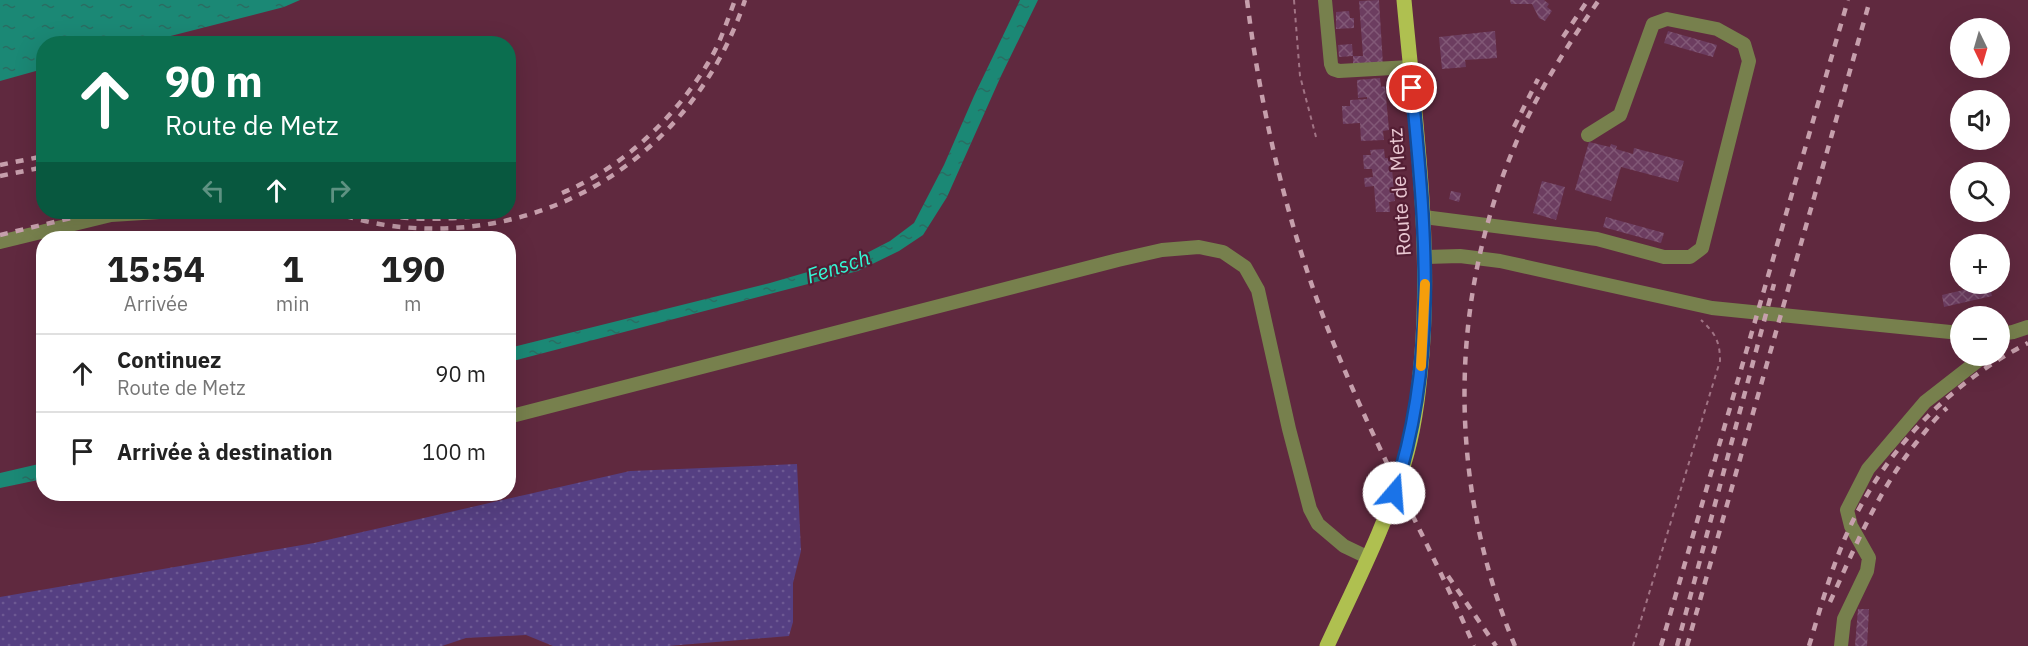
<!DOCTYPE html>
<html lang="fr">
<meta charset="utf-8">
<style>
body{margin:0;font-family:"IBM Plex Sans",sans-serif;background:#f2f2f2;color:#222;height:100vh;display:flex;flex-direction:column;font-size:22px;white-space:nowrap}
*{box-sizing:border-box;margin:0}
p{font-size:20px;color:#767676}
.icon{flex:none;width:33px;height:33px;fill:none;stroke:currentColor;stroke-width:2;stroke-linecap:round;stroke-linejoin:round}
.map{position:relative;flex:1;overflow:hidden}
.panel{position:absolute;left:36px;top:231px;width:480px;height:270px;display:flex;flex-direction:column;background:#fff;border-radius:24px;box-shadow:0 6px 24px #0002}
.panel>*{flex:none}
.top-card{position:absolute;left:36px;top:36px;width:480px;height:183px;border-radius:24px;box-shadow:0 6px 24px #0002;background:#0b6e4f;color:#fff;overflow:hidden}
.needle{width:39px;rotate:175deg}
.buttons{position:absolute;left:1950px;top:18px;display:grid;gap:12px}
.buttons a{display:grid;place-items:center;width:60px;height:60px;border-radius:50%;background:#fff;box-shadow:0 6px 24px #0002;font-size:30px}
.pin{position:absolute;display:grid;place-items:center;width:51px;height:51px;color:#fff;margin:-26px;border:3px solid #fff;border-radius:50%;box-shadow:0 2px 6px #0007}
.me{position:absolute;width:66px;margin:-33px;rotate:18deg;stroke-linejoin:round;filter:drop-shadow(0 0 4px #0008)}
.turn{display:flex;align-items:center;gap:21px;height:126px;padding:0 30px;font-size:27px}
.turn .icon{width:78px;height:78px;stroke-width:2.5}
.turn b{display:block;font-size:42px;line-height:51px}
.lanes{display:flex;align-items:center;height:57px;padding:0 30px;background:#0003;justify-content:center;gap:30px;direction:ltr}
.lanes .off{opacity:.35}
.eta{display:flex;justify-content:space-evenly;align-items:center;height:102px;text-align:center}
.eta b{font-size:36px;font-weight:800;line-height:42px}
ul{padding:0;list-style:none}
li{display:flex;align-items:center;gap:18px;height:78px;padding:0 30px;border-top:2px solid #e0e0e0}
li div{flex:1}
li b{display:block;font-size:22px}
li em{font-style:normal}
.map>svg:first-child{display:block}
.grass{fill:url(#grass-dots)}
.water{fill:url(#water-ripples)}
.building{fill:url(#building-cross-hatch)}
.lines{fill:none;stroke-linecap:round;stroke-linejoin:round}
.path{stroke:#a17485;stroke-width:2;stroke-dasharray:4.5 4.5;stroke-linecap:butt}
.minor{stroke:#77804d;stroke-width:14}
.major{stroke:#afc050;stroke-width:15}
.rail{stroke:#c69fac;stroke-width:4.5;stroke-dasharray:8 8;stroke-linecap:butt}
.route-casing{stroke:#114b97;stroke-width:15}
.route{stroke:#1a73e8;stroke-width:10}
.slow{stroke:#f59e0b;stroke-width:10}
.labels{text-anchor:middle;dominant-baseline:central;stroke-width:4.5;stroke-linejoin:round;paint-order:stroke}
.street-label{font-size:20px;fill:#e9c7d2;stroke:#541e34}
.water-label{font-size:21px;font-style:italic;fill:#33f8d5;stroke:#541e34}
</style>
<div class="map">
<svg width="2028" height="646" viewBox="0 0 2028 646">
<defs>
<pattern id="grass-dots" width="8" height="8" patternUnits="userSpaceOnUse" patternTransform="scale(1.5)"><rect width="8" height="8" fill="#553f82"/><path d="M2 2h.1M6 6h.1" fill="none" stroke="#6d5993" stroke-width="1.8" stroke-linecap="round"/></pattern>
<pattern id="water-ripples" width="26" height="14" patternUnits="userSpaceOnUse" patternTransform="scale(1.5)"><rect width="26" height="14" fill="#1b8875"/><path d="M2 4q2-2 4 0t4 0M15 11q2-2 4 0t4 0" fill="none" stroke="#2a6d62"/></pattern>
<pattern id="building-cross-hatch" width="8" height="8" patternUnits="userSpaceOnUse" patternTransform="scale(1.5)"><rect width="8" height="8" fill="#6c3d60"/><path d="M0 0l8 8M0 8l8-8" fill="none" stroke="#815876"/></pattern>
</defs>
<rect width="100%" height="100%" fill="#60293f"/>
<path class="grass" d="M797,464l4,87 -8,32v39l-4,14 -121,10h-115l-27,-11 -60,3 -24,8h-442v-49l314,-54 316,-72z"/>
<path class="water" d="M0,0h300l-16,7 -141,36 -99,1 -1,25 -43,12z
M1020,0h18l-37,76 -54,121 -24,38 -24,16 -41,20 -349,91v-14l261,-65 89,-26 31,-16 24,-18 30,-58 30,-69z
M43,463v16l-43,9v-15z"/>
<path class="building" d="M1379,0l4,65 -30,2v-11h10l-4,-55z
M1510,0h34l5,4 -2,3 5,4 -7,10 -6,-3 -7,-14h-21z
M1349,11l1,7h4v10l-18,1v-17z
M1495,31l2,27 -32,2 1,7 -24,2 -3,-32z
M1668,31l49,14 -4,12 -49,-14z
M1352,44l1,12 -14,1 -1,-12z
M1380,78l1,9 4,-1 4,44 -6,1 1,9 -23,1 -1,-18 -17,1 -1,-18h8v-6l17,-1v-2l-9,1 -1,-18z
M1589,142l21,5 1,-3 6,2 -1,3 17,5 1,-6 50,13 -6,21 -57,-15 -10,34 -36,-11z
M1384,149l1,9h6l4,43 -6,1 1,10h-14l-2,-26 -9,1 -1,-9 9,-1 -1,-8h-8l-1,-14h8l-1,-5z
M1542,181l23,6 -9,33 -23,-7z
M1451,191l10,2 -2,9 -10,-3z
M1606,217l58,16 -3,10 -58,-16z
M1989,284l3,12 -48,11 -2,-12z
M1858,609h11l-2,37h-12z"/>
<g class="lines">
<path class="path" d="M1294,0l6,76 16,61
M1633,646l87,-285c0,-20 -5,-28 -19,-41"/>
<path class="minor" d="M1325,0l6,64 2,5 6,2 71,-4
M1424,217l173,22 67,18h26l12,-9 47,-187 -5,-17 -27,-15 -50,-10 -14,5 -33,91 -32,20
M0,242l111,-27 48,-3
M1426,257l34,-1 40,5 212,47 248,25
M2000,334l13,-2 15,-5
M508,417l610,-157 44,-10 37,-3 24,5 22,15 13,23 31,139 21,80 8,15 26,22 23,11
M1841,646l3,-27 23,-48 2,-13 -18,-32 -4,-16 21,-41 57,-67 59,-46"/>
<path class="major" d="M1327,646c29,-63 62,-126 80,-193 9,-33 12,-66 15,-99 9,-119 -7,-236 -18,-354"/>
<path class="rail" d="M1247,0c16,128 47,252 98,371 39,93 89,182 129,275
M1563,37l25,-37
M1514,127l24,-48
M0,165l44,-9
M0,176l44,-9
M562,193c60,-25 112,-74 146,-130 12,-19 19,-42 27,-63
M330,212c23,6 47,13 71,15 157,15 295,-79 344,-227
M369,212c43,10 90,8 133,0
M0,235l96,-23
M1448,576l48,70
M1830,602c25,-55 48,-111 86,-159 10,-12 19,-25 31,-35
M1515,646c-66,-158 -68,-338 -2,-496 22,-54 53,-103 86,-150
M1661,646l187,-646
M1677,646l97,-362
M1687,646l183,-646
M1809,646c12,-40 23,-80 40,-117 37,-80 101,-146 179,-186"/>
</g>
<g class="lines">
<g class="route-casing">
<path id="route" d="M1394,493c45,-136 31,-266 18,-405"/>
</g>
<use href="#route" class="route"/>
<path class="slow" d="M1421,366l4,-82"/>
</g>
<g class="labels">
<g class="street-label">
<text transform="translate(1399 192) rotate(-94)">Route de Metz</text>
</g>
<g class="water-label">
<text transform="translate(838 266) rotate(-18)">Fensch</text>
</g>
</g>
</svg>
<div class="buttons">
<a><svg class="needle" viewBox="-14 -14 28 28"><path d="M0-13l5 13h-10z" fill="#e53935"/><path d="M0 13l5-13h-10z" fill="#767676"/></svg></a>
<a><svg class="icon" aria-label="sound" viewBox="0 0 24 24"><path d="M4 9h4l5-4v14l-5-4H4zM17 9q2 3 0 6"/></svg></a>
<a><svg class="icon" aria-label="search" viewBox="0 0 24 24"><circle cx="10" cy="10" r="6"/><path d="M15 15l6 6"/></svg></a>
<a>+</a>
<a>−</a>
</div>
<div class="pin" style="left:1412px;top:88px;background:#d93025"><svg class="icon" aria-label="arrive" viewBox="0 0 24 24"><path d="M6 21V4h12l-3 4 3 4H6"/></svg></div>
<svg class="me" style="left:1394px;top:493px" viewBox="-20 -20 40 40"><circle r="19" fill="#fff"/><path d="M0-13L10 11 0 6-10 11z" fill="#1a73e8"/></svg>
<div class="top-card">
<div class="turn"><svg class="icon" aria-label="ahead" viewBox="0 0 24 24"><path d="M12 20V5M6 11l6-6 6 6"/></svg><div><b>90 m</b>Route de Metz</div></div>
<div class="lanes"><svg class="icon off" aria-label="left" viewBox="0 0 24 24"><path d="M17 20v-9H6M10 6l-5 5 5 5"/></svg><svg class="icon" aria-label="ahead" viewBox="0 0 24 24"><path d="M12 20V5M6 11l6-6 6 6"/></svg><svg class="icon off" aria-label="right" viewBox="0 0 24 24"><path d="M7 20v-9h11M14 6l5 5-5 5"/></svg></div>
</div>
<section class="panel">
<div class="eta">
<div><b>15:54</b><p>Arrivée</p></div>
<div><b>1</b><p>min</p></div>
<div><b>190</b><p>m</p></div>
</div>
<ul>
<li><svg class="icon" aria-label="ahead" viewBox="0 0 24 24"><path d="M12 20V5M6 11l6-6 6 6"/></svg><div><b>Continuez</b><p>Route de Metz</p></div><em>90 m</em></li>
<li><svg class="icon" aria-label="arrive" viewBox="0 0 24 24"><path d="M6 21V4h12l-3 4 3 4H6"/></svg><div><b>Arrivée à destination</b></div><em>100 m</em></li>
</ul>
</section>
</div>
